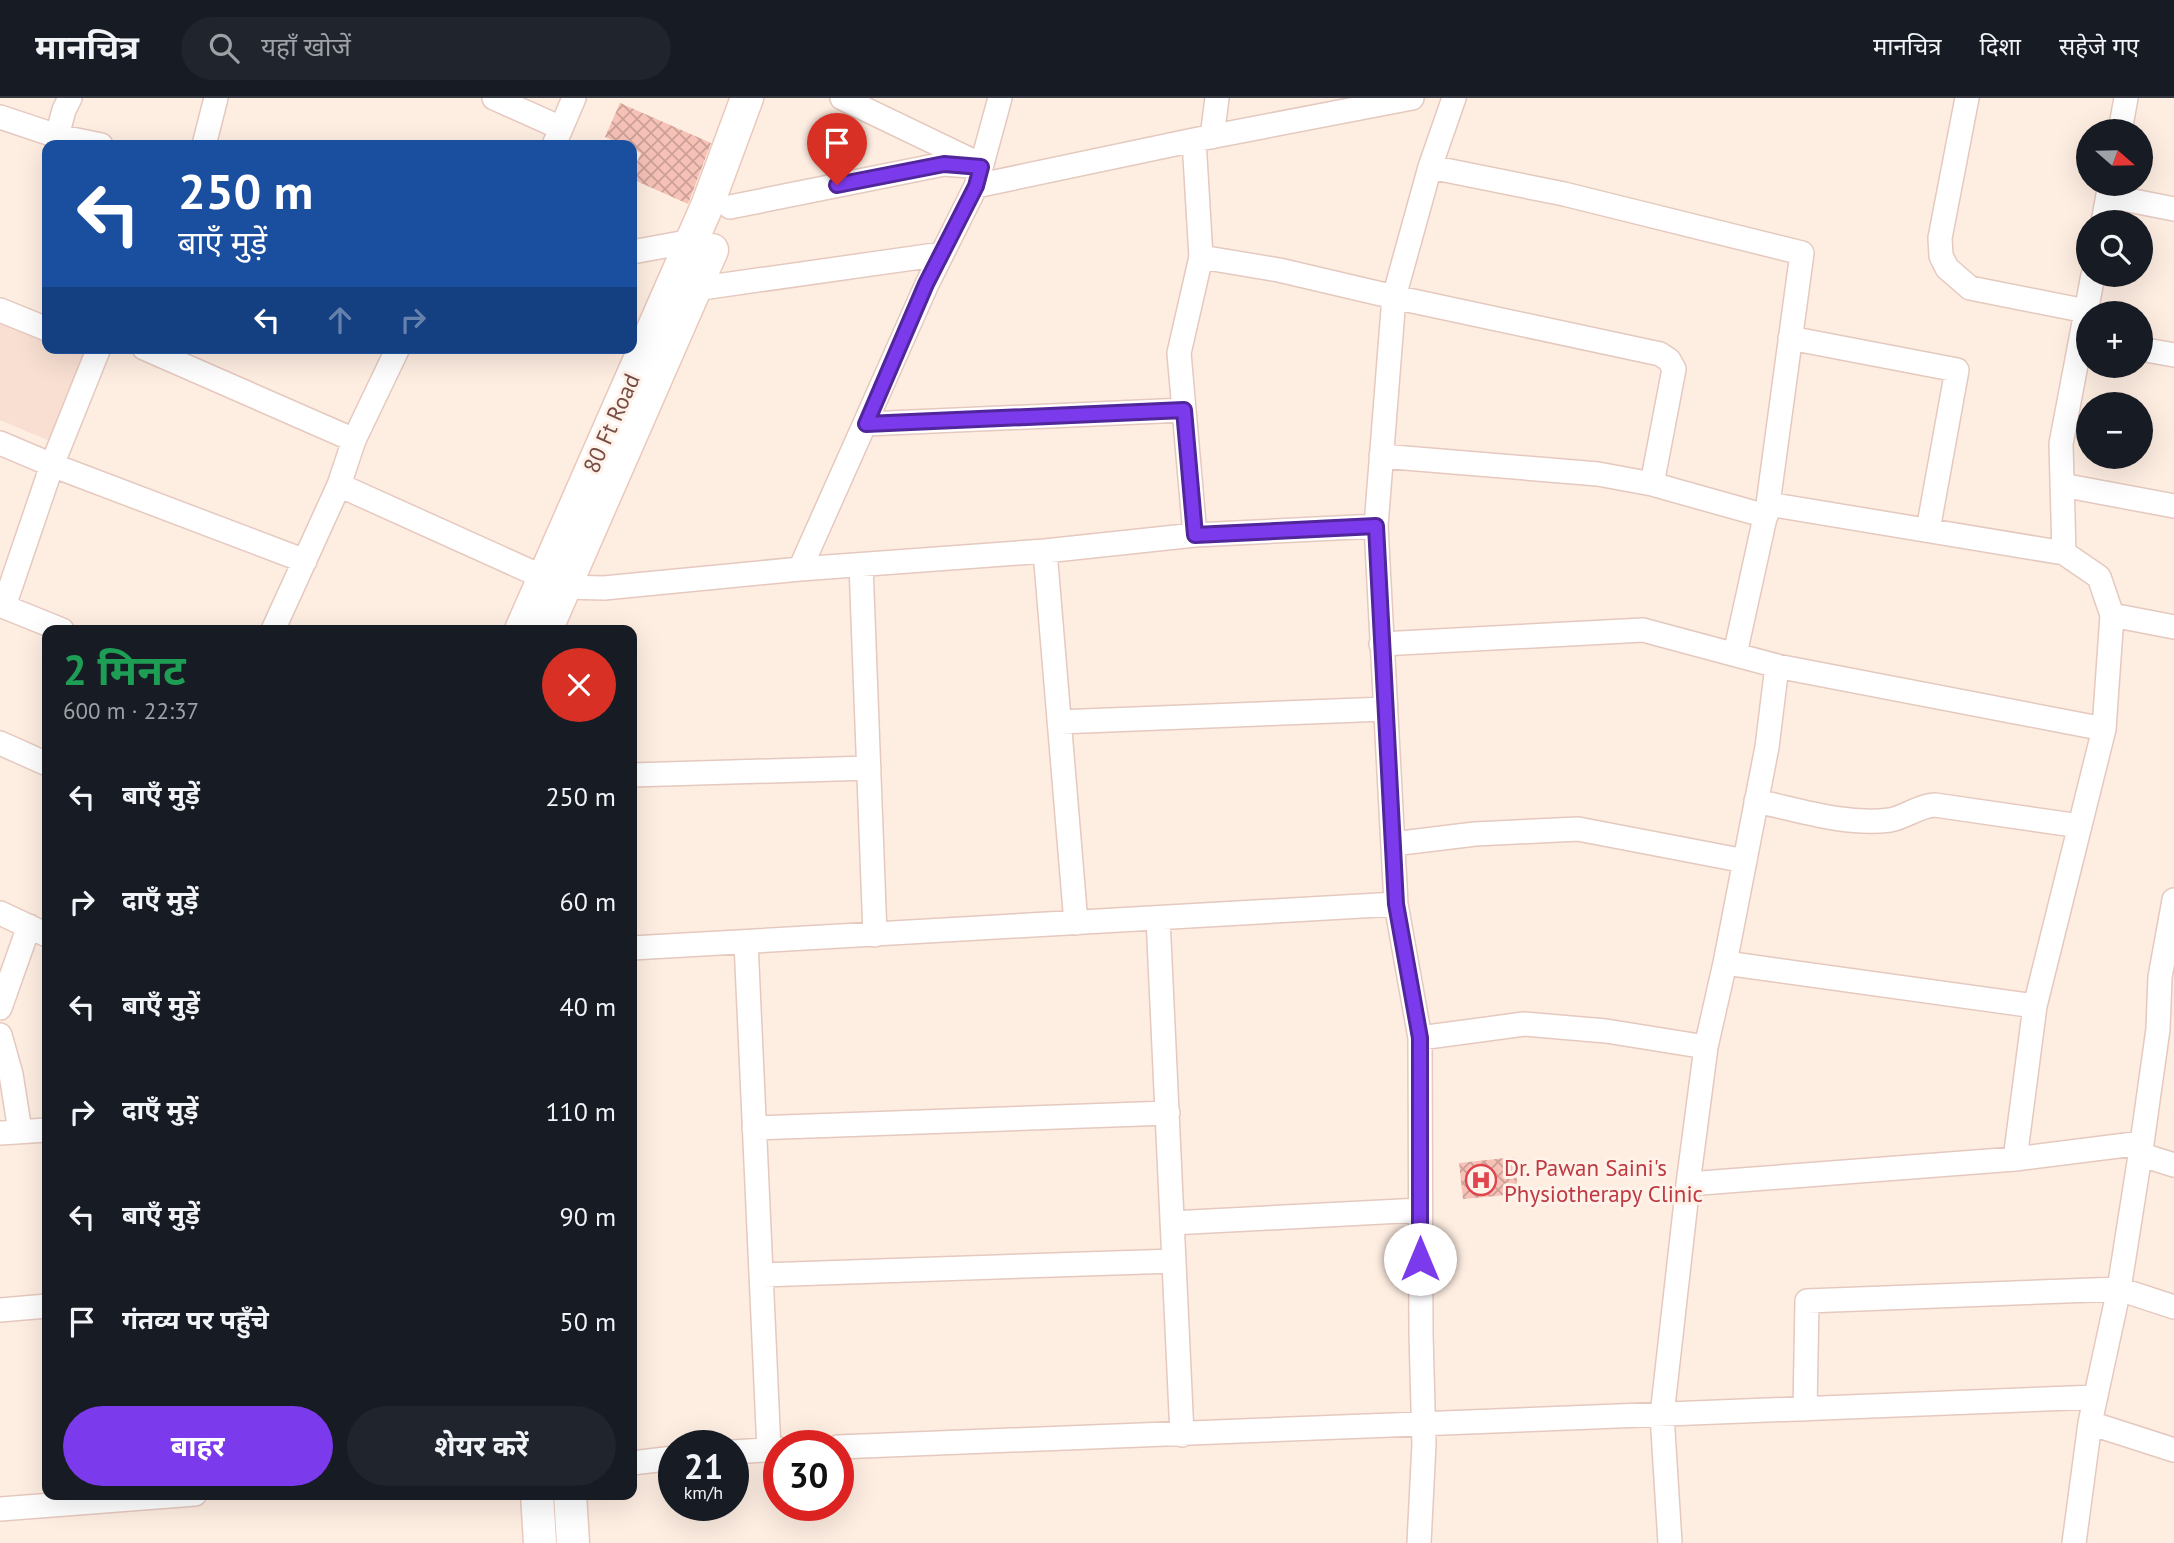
<!DOCTYPE html>
<html lang="hi">
<meta charset="utf-8">
<style>
body{margin:0;font-family:"PT Sans","Noto Sans Devanagari",sans-serif;background:#20242c;color:#f1f3f6;height:100vh;display:flex;flex-direction:column;font-size:26px;white-space:nowrap}
*{box-sizing:border-box;margin:0}
p{font-size:23px;color:#9ea1a6}
.icon{flex:none;width:38px;height:38px;fill:none;stroke:currentColor;stroke-width:2;stroke-linecap:round;stroke-linejoin:round}
.map{position:relative;flex:1;overflow:hidden}
.details{position:absolute;left:42px;top:527px;width:595px;height:875px;display:flex;flex-direction:column;background:#171b24;border-radius:14px;box-shadow:0 7px 28px #0002}
.details>*{flex:none}
.top-card{position:absolute;left:42px;top:42px;width:595px;height:214px;border-radius:14px;box-shadow:0 7px 28px #0002;background:#1a4fa0;color:#fff;overflow:hidden}
.needle{width:46px;rotate:110deg}
.tools{position:absolute;left:2076px;top:21px;display:grid;gap:14px}
.tools a{display:grid;place-items:center;width:77px;height:77px;border-radius:50%;background:#171b24;box-shadow:0 7px 28px #0002;font-size:35px}
.speed{position:absolute;left:658px;top:1332px;display:flex;gap:14px;font-size:35px;font-weight:700;text-align:center}
.speed>*{display:grid;place-content:center;width:91px;height:91px;border-radius:50%;background:#171b24;box-shadow:0 7px 28px #0002;line-height:1}
.speed small{font-size:18px;font-weight:400}
.speed .limit{border:10px solid #d22;background:#fff;color:#111}
.pin{position:absolute;display:grid;place-items:center;width:60px;height:60px;color:#fff;margin:-72px -30px;border-radius:50% 50% 50% 0;rotate:-45deg;box-shadow:0 0 7px #0007}
.pin .icon{rotate:45deg}
.me{position:absolute;width:77px;margin:-38px;rotate:0deg;stroke-linejoin:round;filter:drop-shadow(0 0 5px #0008)}
.turn{display:flex;align-items:center;gap:24px;height:147px;padding:0 21px;font-size:32px}
.turn .icon{width:91px;height:91px;stroke-width:2.5}
.turn b{display:block;font-size:49px;line-height:60px}
.lanes{display:flex;align-items:center;height:66px;padding:0 21px;background:#0003;justify-content:center;gap:35px;direction:ltr}
.lanes .off{opacity:.35}
.round{display:grid;place-items:center;flex:none;width:74px;height:74px;border-radius:37px;background:#20242c}
.overview{display:flex;align-items:center;justify-content:space-between;height:119px;padding:0 21px}
h1{font-size:42px;font-weight:700;line-height:52px;color:#1e9e55}
.cta{display:flex;gap:14px;margin-top:auto;padding:14px 21px}
.cta a{flex:1;height:80px;border-radius:42px;background:#7c3aed;color:#fff;font-size:28px;font-weight:700;line-height:80px;text-align:center}
.cta a+a{background:#20242c;color:#f1f3f6}
ul{padding:0;list-style:none}
li{display:flex;align-items:center;gap:21px;height:105px;padding:0 21px}
li div{flex:1}
li b{display:block;font-size:26px}
li em{font-style:normal}
header{display:flex;align-items:center;gap:42px;box-sizing:border-box;height:98px;padding:0 35px;background:#171b24;border-bottom:2px solid #363941}
header strong{font-size:33px}
nav{display:flex;gap:38px;margin-inline-start:auto;font-size:24px}
.search{width:490px;height:63px;background:#20242c;display:flex;align-items:center;gap:18px;box-sizing:border-box;padding:0 24px;border-radius:38px;color:#9ea1a6;font-size:26px}
.map>svg:first-child{display:block}
.residential{fill:#f8dfd2}
.building{fill:url(#building-cross-hatch)}
.lines{fill:none;stroke-linecap:round;stroke-linejoin:round}
.minor-casing{stroke:#e5c9bf;stroke-width:26}
.secondary-casing{stroke:#ebc8bc;stroke-width:35}
.minor{stroke:#fff;stroke-width:23}
.secondary{stroke:#fff;stroke-width:32}
.route-casing{stroke:#51269a;stroke-width:18}
.route{stroke:#7c3aed;stroke-width:12}
.labels{text-anchor:middle;dominant-baseline:central;stroke-width:6;stroke-linejoin:round;paint-order:stroke}
.street-label{font-size:23px;fill:#774d46;stroke:#fff2e9}
.health-label{font-size:23px;fill:#be3a42;stroke:#fff2e9;text-anchor:start}
</style>
<header>
<strong>मानचित्र</strong>
<div class="search"><svg class="icon" aria-label="search" viewBox="0 0 24 24"><circle cx="10" cy="10" r="6"/><path d="M15 15l6 6"/></svg>यहाँ खोजें</div>
<nav><a>मानचित्र</a><a>दिशा</a><a>सहेजे गए</a></nav>
</header>
<div class="map">
<svg width="2174" height="1445" viewBox="0 0 2174 1445">
<defs>
<pattern id="building-cross-hatch" width="8" height="8" patternUnits="userSpaceOnUse" patternTransform="scale(1.75)"><rect width="8" height="8" fill="#f6c2b7"/><path d="M0 0l8 8M0 8l8-8" fill="none" stroke="#cca097"/></pattern>
</defs>
<rect width="100%" height="100%" fill="#feede1"/>
<path class="residential" d="M0,225l47,18v7h18l29,11 -37,85 -57,-24z"/>
<path class="building" d="M620,5l91,40 -23,61 -56,-25v-6l9,-20 -9,-4v-4h-9l-18,-8z
M1515,1059l3,37 -55,5 -4,-36z"/>
<g class="lines">
<g class="minor-casing">
<path id="minor" d="M494,0l67,30
M842,0l133,64
M1967,0l-27,140 1,18 6,12 23,20 116,23
M0,19l57,19 7,-26 6,-12
M2120,33l6,-33
M57,38l44,9
M1212,39l5,-39
M1194,42l7,117 -22,96 16,182
M204,47l12,-47
M554,47l20,-47
M1430,69l134,27 238,59 -34,251
M976,88l218,-46 218,-42
M2108,98l66,13
M730,109l214,-43 37,3
M2103,124l7,-38
M632,154l60,-11
M1201,159l78,13 115,27 266,57 9,6 5,9 -22,115
M695,191l247,-35
M0,212l47,19
M1790,240l167,32 -29,160
M144,250l210,92
M2140,251l34,6
M866,326l318,-14
M0,345l52,22 253,96
M1381,358l217,18 54,10 114,32
M339,387l226,102 39,1 196,-19 245,-18 150,-16 181,-9
M2062,387l112,21
M1045,453l31,372
M2064,455l-3,-109 32,-169
M861,467l14,370
M800,471l127,-285 49,-98 24,-88
M0,507l62,25
M4,508l48,-141 47,-117
M2112,517l62,12
M273,532l66,-145 15,-45 44,-92
M1381,546l262,-14 134,36 327,63
M1735,556l33,-150 296,49 35,24 13,38 -8,114 -69,277 -20,153
M1059,624l326,-13
M0,645l47,21
M632,677l237,-7
M1756,703c43,9 90,25 134,19 16,-3 28,-14 45,-15l145,21
M1393,746l82,-10 103,-5 167,32
M0,815l47,22
M1158,820l24,517
M746,844l23,508
M632,850l764,-44
M1725,865l310,43
M0,910l29,-82
M0,937l11,39 9,57
M1420,940l104,-14 82,7 100,16
M754,1030l414,-15
M0,1035l47,-3
M2139,1056l35,11
M1688,1086l327,-25 127,-16
M1172,1125l248,-13
M761,1177l413,-14
M0,1212l47,-4
M1805,1311l2,-108 312,-12 55,18
M2090,1325l84,27
M838,1349l1258,-50
M733,1354l46,-3
M632,1365l42,-5
M0,1411l195,-15
M1419,1445l5,-99 -3,-110 -1,-296 -24,-134 -20,-378 18,-229 36,-130 24,-69
M1670,1445l-8,-128 26,-231 18,-137 19,-84 42,-216 10,-81
M2074,1445l16,-120 29,-134 23,-146 16,-114 2,-52 14,-77"/>
</g>
<g class="secondary-casing">
<path id="secondary" d="M521,532l186,-424 40,-108
M546,532l166,-380
M537,1396l3,49
M570,1396l3,49"/>
</g>
<use href="#minor" class="minor"/>
<use href="#secondary" class="secondary"/>
</g>
<g class="lines">
<g class="route-casing">
<path id="route" d="M837,87l107,-21 37,3 -5,19 -50,98 -60,140 318,-14 11,125 181,-9 20,378 24,134v221"/>
</g>
<use href="#route" class="route"/>
</g>
<defs>
<g id="hospital-ring" transform="scale(1.575)"><circle r="9.5" fill="#fff2e9" stroke="#e0444e" stroke-width="1.5"/><path d="M-5-5h3v3.5h4V-5h3V5h-3V1.5h-4V5h-3Z" fill="#e0444e"/></g>
</defs>
<g fill-rule="evenodd">
<use href="#hospital-ring" x="1481" y="1082"/>
</g>
<g class="labels">
<g class="street-label">
<text transform="translate(611 325) rotate(-66)">80 Ft Road</text>
</g>
<g class="health-label">
<text x="1504" y="1069">Dr. Pawan Saini's<tspan x="1504" dy="26">Physiotherapy Clinic</tspan></text>
</g>
</g>
</svg>
<div class="tools">
<a><svg class="needle" viewBox="-14 -14 28 28"><path d="M0-13l5 13h-10z" fill="#e53935"/><path d="M0 13l5-13h-10z" fill="#9ea1a6"/></svg></a>
<a><svg class="icon" aria-label="search" viewBox="0 0 24 24"><circle cx="10" cy="10" r="6"/><path d="M15 15l6 6"/></svg></a>
<a>+</a>
<a>−</a>
</div>
<div class="speed"><div>21<small>km/h</small></div><div class="limit">30</div></div>
<div class="pin" style="left:837px;top:87px;background:#d93025"><svg class="icon" aria-label="arrive" viewBox="0 0 24 24"><path d="M6 21V4h12l-3 4 3 4H6"/></svg></div>
<svg class="me" style="left:1420px;top:1161px" viewBox="-20 -20 40 40"><circle r="19" fill="#fff"/><path d="M0-13L10 11 0 6-10 11z" fill="#7c3aed"/></svg>
<div class="top-card">
<div class="turn"><svg class="icon" aria-label="left" viewBox="0 0 24 24"><path d="M17 20v-9H6M10 6l-5 5 5 5"/></svg><div><b>250 m</b>बाएँ मुड़ें</div></div>
<div class="lanes"><svg class="icon" aria-label="left" viewBox="0 0 24 24"><path d="M17 20v-9H6M10 6l-5 5 5 5"/></svg><svg class="icon off" aria-label="ahead" viewBox="0 0 24 24"><path d="M12 20V5M6 11l6-6 6 6"/></svg><svg class="icon off" aria-label="right" viewBox="0 0 24 24"><path d="M7 20v-9h11M14 6l5 5-5 5"/></svg></div>
</div>
<section class="details">
<div class="overview"><div><h1>2 मिनट</h1><p>600 m · 22:37</p></div><a class="round" style="background:#d93025;color:#fff"><svg class="icon" aria-label="close" viewBox="0 0 24 24"><path d="M6 6l12 12M18 6L6 18"/></svg></a></div>
<ul>
<li><svg class="icon" aria-label="left" viewBox="0 0 24 24"><path d="M17 20v-9H6M10 6l-5 5 5 5"/></svg><div><b>बाएँ मुड़ें</b></div><em>250 m</em></li>
<li><svg class="icon" aria-label="right" viewBox="0 0 24 24"><path d="M7 20v-9h11M14 6l5 5-5 5"/></svg><div><b>दाएँ मुड़ें</b></div><em>60 m</em></li>
<li><svg class="icon" aria-label="left" viewBox="0 0 24 24"><path d="M17 20v-9H6M10 6l-5 5 5 5"/></svg><div><b>बाएँ मुड़ें</b></div><em>40 m</em></li>
<li><svg class="icon" aria-label="right" viewBox="0 0 24 24"><path d="M7 20v-9h11M14 6l5 5-5 5"/></svg><div><b>दाएँ मुड़ें</b></div><em>110 m</em></li>
<li><svg class="icon" aria-label="left" viewBox="0 0 24 24"><path d="M17 20v-9H6M10 6l-5 5 5 5"/></svg><div><b>बाएँ मुड़ें</b></div><em>90 m</em></li>
<li><svg class="icon" aria-label="arrive" viewBox="0 0 24 24"><path d="M6 21V4h12l-3 4 3 4H6"/></svg><div><b>गंतव्य पर पहुँचे</b></div><em>50 m</em></li>
</ul>
<div class="cta"><a>बाहर</a><a>शेयर करें</a></div>
</section>
</div>
